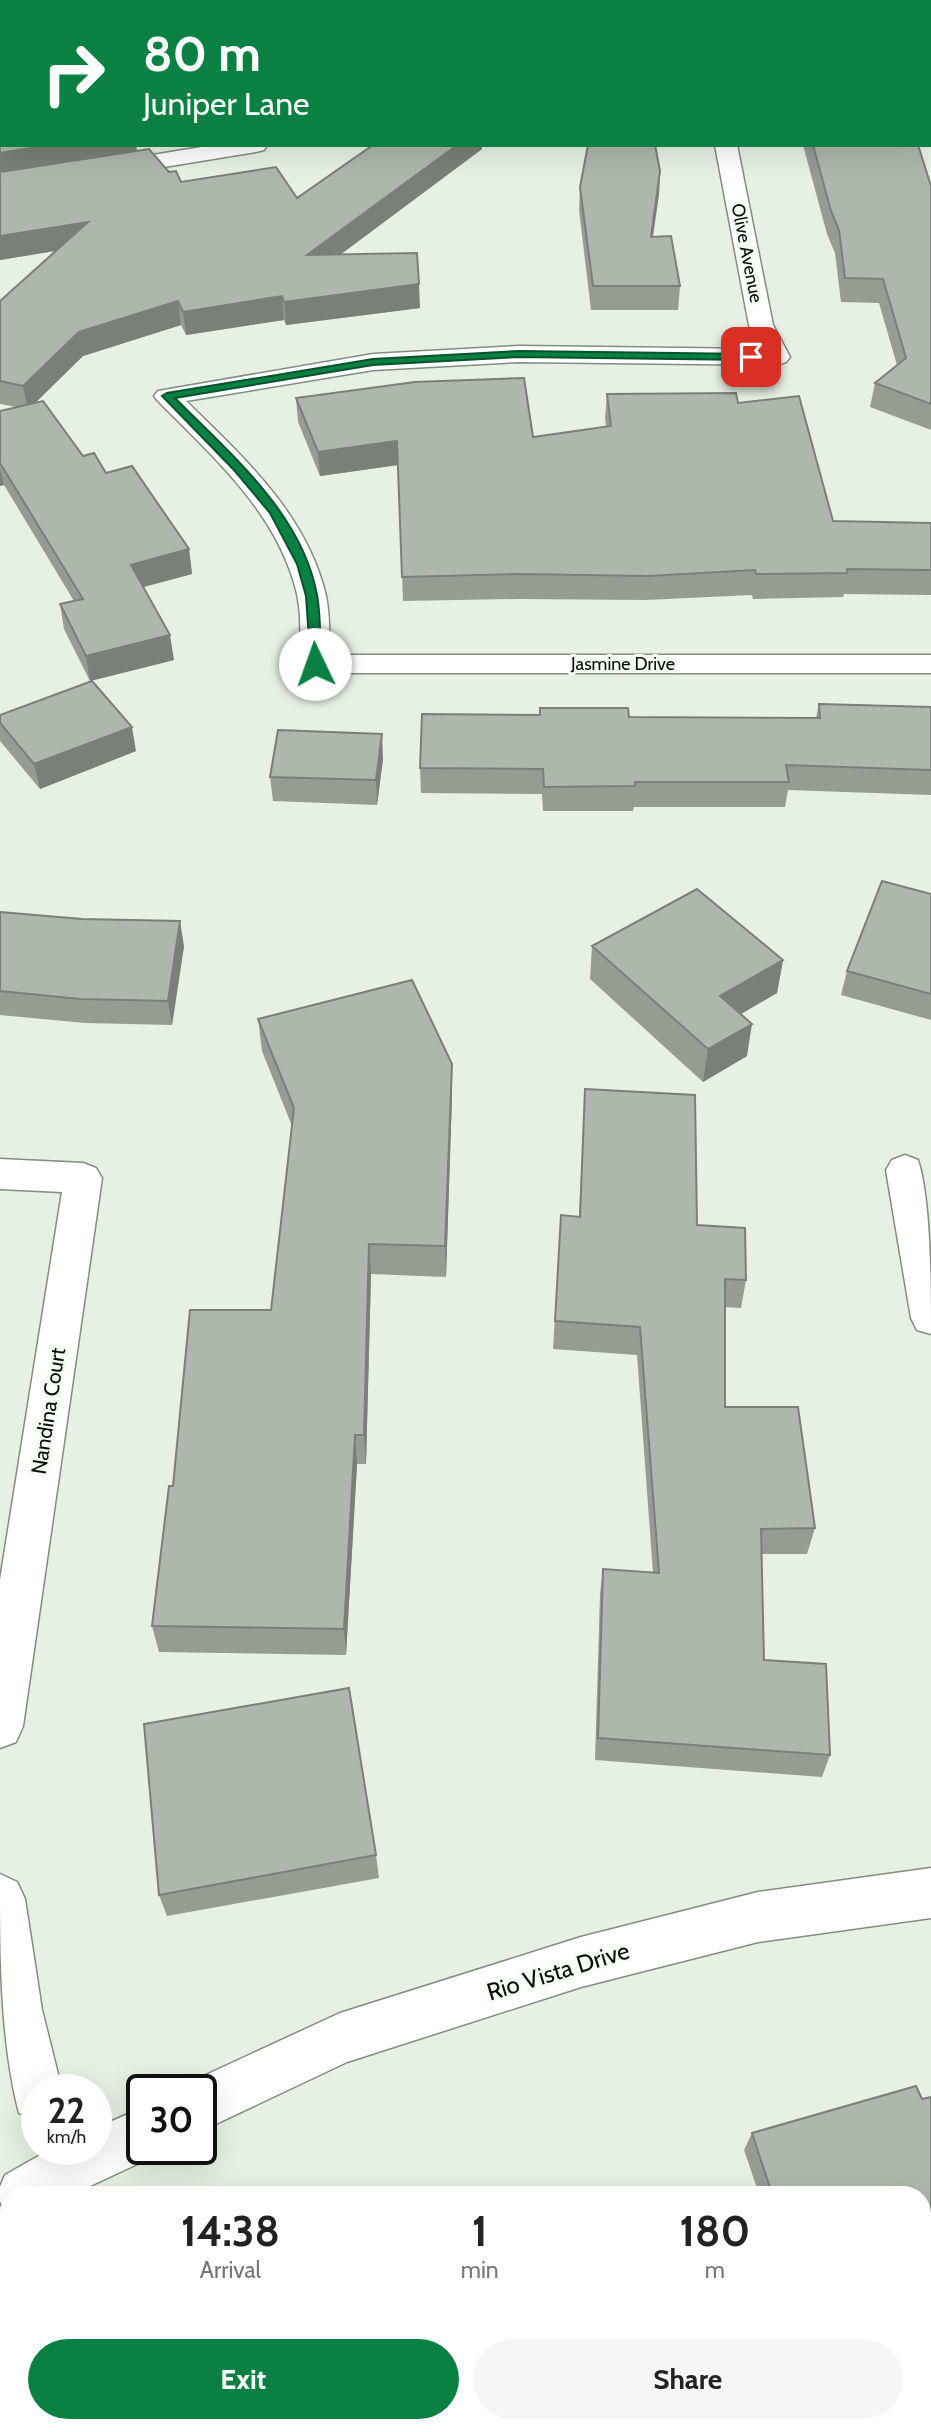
<!DOCTYPE html>
<style>
body{margin:0;font-family:Cabin,sans-serif;background:#f6f6f6;color:#222;height:100vh;display:flex;flex-direction:column;font-size:26px;white-space:nowrap}
*{box-sizing:border-box;margin:0}
p{font-size:23px;color:#767676}
.icon{flex:none;width:38px;height:38px;fill:none;stroke:currentColor;stroke-width:2;stroke-linecap:round;stroke-linejoin:round}
.map{position:relative;flex:1;overflow:hidden}
.details{position:absolute;left:0px;top:2186px;width:931px;height:247px;display:flex;flex-direction:column;background:#fff;border-radius:28px 28px 0 0;box-shadow:0 7px 28px #0002}
.details>*{flex:none}
.guide{position:absolute;left:0px;top:0px;width:931px;height:147px;box-shadow:0 7px 28px #0002;background:#0b8043;color:#fff;overflow:hidden}
.speed{position:absolute;left:21px;top:2074px;display:flex;gap:14px;font-size:35px;font-weight:700;text-align:center}
.speed>*{display:grid;place-content:center;width:91px;height:91px;border-radius:50%;background:#fff;box-shadow:0 7px 28px #0002;line-height:1}
.speed small{font-size:18px;font-weight:400}
.speed .limit{border:4px solid #111;border-radius:10px;background:#fff;color:#111}
.pin{position:absolute;display:grid;place-items:center;width:60px;height:60px;color:#fff;margin:-30px;border-radius:14px;box-shadow:0 4px 10px #0006}
.me{position:absolute;width:77px;margin:-38px;rotate:357deg;stroke-linejoin:round;filter:drop-shadow(0 0 5px #0008)}
.turn{display:flex;align-items:center;gap:24px;height:147px;padding:0 28px;font-size:32px}
.turn .icon{width:91px;height:91px;stroke-width:2.5}
.turn b{display:block;font-size:49px;line-height:60px}
.eta{display:flex;justify-content:space-evenly;align-items:center;height:119px;text-align:center}
.eta b{font-size:42px;font-weight:700;line-height:49px}
.cta{display:flex;gap:14px;margin-top:auto;padding:14px 28px}
.cta a{flex:1;height:80px;border-radius:42px;background:#0b8043;color:#fff;font-size:28px;font-weight:700;line-height:80px;text-align:center}
.cta a+a{background:#f6f6f6;color:#222}
.map>svg:first-child{display:block}
.lines{fill:none;stroke-linecap:round;stroke-linejoin:round}
.minor-casing{stroke:#838c81;stroke-width:3}
.minor{fill:#fff;fill-rule:evenodd}
.wall{fill:#959d93}
.shaded-wall{fill:#798078}
.building{fill:#adb7ab;stroke:#798078;stroke-width:2}
.route{fill:#0b8043;stroke:#07532c;stroke-width:2}
.labels{text-anchor:middle;dominant-baseline:central;stroke-width:6;stroke-linejoin:round;paint-order:stroke}
.far-street-label{font-size:18px;fill:#0a0d09;stroke:#f3fdf1}
.street-label{font-size:21px;fill:#0a0d09;stroke:#f3fdf1}
.near-street-label{font-size:24px;fill:#0a0d09;stroke:#f3fdf1}
</style>
<div class="map">
<svg width="931" height="2432" viewBox="0 0 931 2432">
<rect width="100%" height="100%" fill="#e6f0e3"/>
<g class="lines">
<g class="minor-casing">
<path id="minor" d="M296,0h20v2h-20z
M688,0h20v2h-20z
M214,145h53l-3,5 -8,2 -147,24 -8,-2 -3,-5 3,-5 8,-2z
M715,145h22l36,180 17,32 -4,5 -9,3 -258,-3 -146,8 -187,31c57,56 121,113 140,195 4,19 3,39 4,59h601v18h-616l-11,-3 -4,-6c0,-23 2,-47 -3,-70 -19,-81 -83,-136 -139,-193l-4,-5 4,-5 215,-37 146,-8 242,3 -12,-24z
M905,1155l13,5c13,40 13,127 13,174l-14,-4 -6,-12 -25,-148 6,-10z
M0,1159l83,4 13,5 6,10 -79,548 -7,16 -16,6v-168l62,-388 -62,-3z
M931,1868v50l-173,24 -177,45 -234,75 -146,69v-41h-20l1,-4 158,-73 241,-76 177,-45z
M0,1874l17,8 8,17 17,111 20,80h-25v31l-18,-8c-19,-72 -19,-161 -19,-239z
M142,2108v41h20l-1,4 -88,41h-64v21l-4,-2 -5,-12v-14l5,-12 46,-26h45v-21z"/>
</g>
<use href="#minor" class="minor"/>
</g>
<path class="wall" d="M0,0l2,145h134l1,6 32,21 12,10 116,16 185,-49 -141,105 79,54 -134,17 -2,-5 -98,15 -5,-10 -98,31 -47,46 47,54 23,17 83,76 3,25 -48,13 30,73 -84,21 -26,-52 -4,-25 14,-3 -70,-116 -4,1v-75l16,-4 -16,-3v-103l55,-50 -55,9z
M803,145h115l13,41v244l-61,-23 5,-24 22,-18 -18,-62 -38,-1 -6,-49 -8,-19z
M660,171l-1,23 -6,43 27,49 -2,24h-87l-12,-100 1,-23z
M607,394l131,9 95,118 98,2v72l-87,-1 -1,3 -90,2 -1,-4 -107,5 -128,-1 -114,2 -5,-136 -78,11 -22,-54 -2,-24 237,39 73,-10 -1,-9z
M819,704l112,3v88l-143,-5 -3,17h-151l-1,4h-90l-1,-17 -121,-1 -1,-25 209,-51 187,1z
M0,715l136,36 -96,38 -40,-48z
M383,759l-6,46 -104,-4 -3,-24z
M931,894v126l-90,-25 6,-24z
M0,912l184,34 -12,79 -87,-2 -85,-8z
M592,946l191,14 -6,33 -36,21 6,42 -44,26 -113,-103z
M258,1019l194,77 -6,181 -75,-3 -5,190h-9l-11,191 -187,-3 -7,-26 21,-140 98,-176 21,-184 -30,-75z
M585,1089l112,136 49,55 -5,28 -16,-1v100l90,121 -8,26h-46l3,106 66,95 -8,22 -227,-17 5,-166 3,-25 50,4 -16,-218 -84,-6 8,-134 18,2z
M376,1855l3,23 -212,38 -8,-21z
M922,2099l9,234 -9,2v-141h-163l-15,-44 8,-17z"/>
<path class="shaded-wall" d="M49,145h87l1,9 -137,22v-23z
M457,145h25v4l-173,129 -2,-23z
M660,171l-1,23 -10,66 2,-23z
M88,222l3,23 -91,15v-24z
M419,284l1,24 -134,17 -2,-23z
M282,296l2,24 -98,15 -3,-23z
M178,301l3,24 -98,31 -55,54 -5,-24 56,-54z
M397,441l1,24 -78,11 -2,-24z
M0,468l4,17 -4,1z
M189,549l3,25 -57,15 -4,-24z
M170,635l4,25 -84,21 -4,-25z
M132,727l4,24 -96,38 -6,-25z
M382,734l1,25 -6,46 -1,-25z
M180,921l4,25 -12,79 -4,-24z
M783,960l-6,33 -62,36 5,-33z
M752,1024l-5,32 -44,26 5,-33z
M452,1064v32l-6,181 -1,-31z
M369,1244l2,30 -5,190 -2,-29z
M355,1435l2,29 -11,191 -2,-26z
M931,2325v8l-9,2v-7z
M67,2424h7l5,8h-8z
M540,2424h19l-20,6z"/>
<path class="building" d="M0,0h234l1,2h-233v143h47l-49,8z
M365,0h266l1,2h-267z
M777,0h84l1,2h-85z
M373,145h84l-150,110 110,-2 2,31 -135,18 -2,-6 -99,16 -5,-11 -99,31 -56,54 -23,-5v-80l88,-79 -88,14v-64l149,-23 20,23 7,-1 5,11 95,-15 21,31z
M588,145h67l5,26 -9,66 20,-1 9,50h-87l-13,-99z
M813,145h105l13,41v218l-56,-21 31,-25 -23,-79 -38,-1 -6,-48 -8,-19z
M524,378l9,59 78,-11 -4,-32 129,-1 2,10 61,-7 34,125 98,2v47l-84,-1v4l-91,1 -1,-4 -108,6 -129,-2 -116,3 -5,-136 -79,11 -22,-54 119,-16z
M43,401l40,55 11,-3 12,20 26,-7 57,83 -58,16 39,70 -84,21 -26,-52 23,-5 -83,-136v-52z
M92,681l40,46 -98,37 -34,-41v-8z
M819,704l112,3v63l-145,-5 3,17h-154v4l-91,1 -1,-18 -123,-1 2,-54 118,1v-7h88l1,9 191,1z
M278,730l104,4 -6,46 -106,-3z
M882,881l49,13v100l-84,-23z
M697,889l86,71 -63,36 32,28 -44,25 -116,-103z
M0,912l82,7 98,2 -12,80 -88,-2 -80,-8z
M412,980l40,84 -7,182 -76,-2 -5,191h-9l-11,194 -192,-3 17,-140h4l17,-176h81l23,-202 -36,-89z
M585,1089l110,6 2,130 48,3 1,52 -21,-1v128h73l17,121 -54,1 3,131 62,4 4,91 -232,-17 5,-169 56,4 -19,-246 -85,-6 6,-106 19,2z
M349,1688l27,167 -217,40 -15,-171z
M916,2086l6,13 9,-2v228l-9,3v-134h-150l-20,-61z
M671,2190l1,4h-15z
M9,2407v17h58l4,8h-71v-18z
M260,2424h205l3,8h-206z"/>
<path class="route" d="M519,351l232,3 5,3 -5,3 -232,-3 -146,8 -198,33c55,56 127,115 142,197 4,22 3,47 4,69l-6,4 -4,-1 -5,-71 -9,-32 -27,-51 -36,-43 -72,-74 5,-3 206,-34z"/>
<g class="labels">
<g class="far-street-label">
<text transform="translate(747 253) rotate(79)">Olive Avenue</text>
<text x="623" y="664">Jasmine Drive</text>
</g>
<g class="street-label">
<text transform="translate(48 1411) rotate(-81)">Nandina Court</text>
</g>
<g class="near-street-label">
<text transform="translate(558 1971) rotate(-17)">Rio Vista Drive</text>
</g>
</g>
</svg>
<div class="speed"><div>22<small>km/h</small></div><div class="limit">30</div></div>
<div class="pin" style="left:751px;top:357px;background:#d93025"><svg class="icon" aria-label="arrive" viewBox="0 0 24 24"><path d="M6 21V4h12l-3 4 3 4H6"/></svg></div>
<svg class="me" style="left:315px;top:664px" viewBox="-20 -20 40 40"><circle r="19" fill="#fff"/><path d="M0-13L10 11 0 6-10 11z" fill="#0b8043"/></svg>
<div class="guide">
<div class="turn"><svg class="icon" aria-label="right" viewBox="0 0 24 24"><path d="M7 20v-9h11M14 6l5 5-5 5"/></svg><div><b>80 m</b>Juniper Lane</div></div>
</div>
<section class="details">
<div class="eta">
<div><b>14:38</b><p>Arrival</p></div>
<div><b>1</b><p>min</p></div>
<div><b>180</b><p>m</p></div>
</div>
<div class="cta"><a>Exit</a><a>Share</a></div>
</section>
</div>
